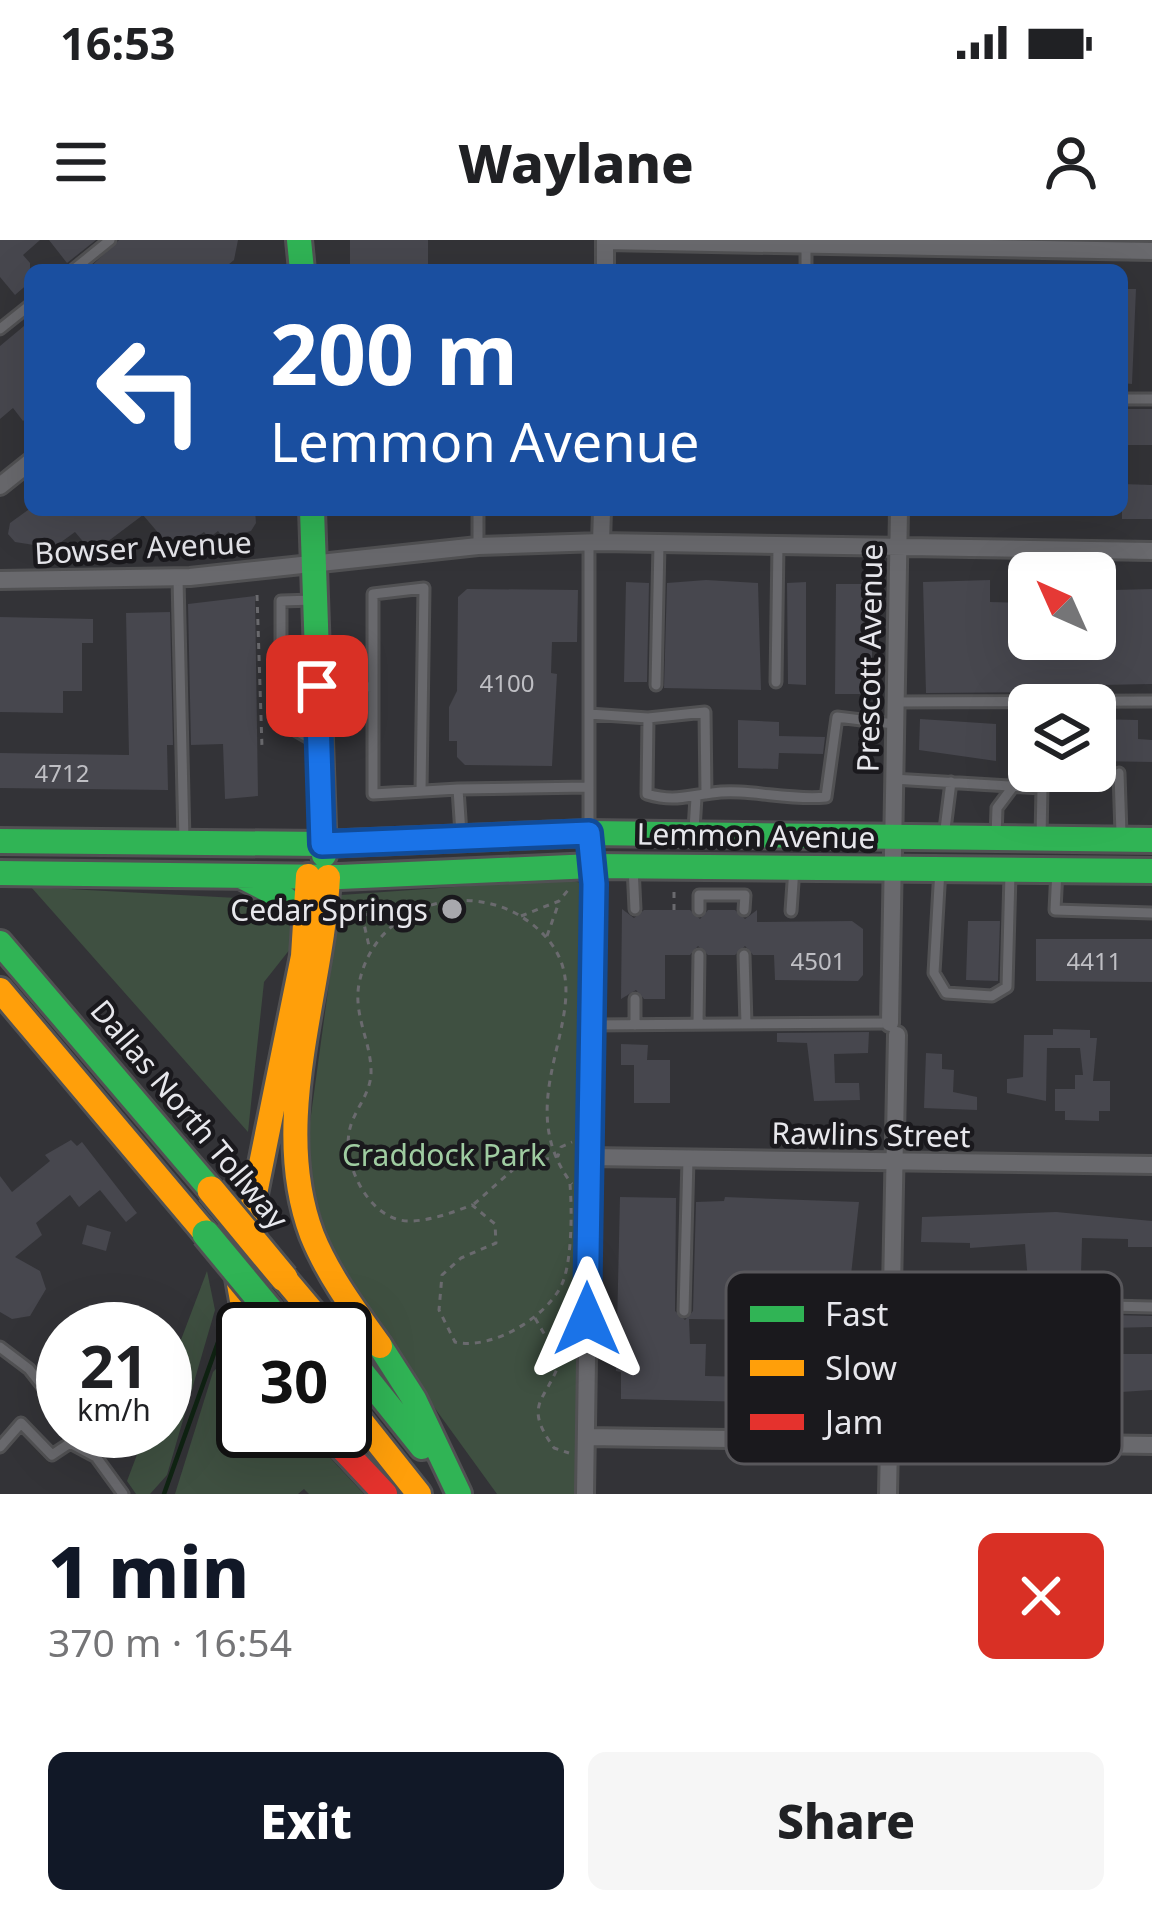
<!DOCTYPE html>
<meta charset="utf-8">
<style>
body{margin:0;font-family:"Noto Sans",sans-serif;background:#f6f6f6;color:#202124;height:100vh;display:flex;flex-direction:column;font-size:45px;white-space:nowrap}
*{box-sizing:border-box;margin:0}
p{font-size:39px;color:#757577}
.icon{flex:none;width:66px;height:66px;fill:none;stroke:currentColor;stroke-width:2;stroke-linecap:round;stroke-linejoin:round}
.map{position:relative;height:1254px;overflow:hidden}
.sheet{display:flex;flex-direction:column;background:#fff;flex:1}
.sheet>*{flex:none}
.guide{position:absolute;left:24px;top:24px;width:1104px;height:252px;border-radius:18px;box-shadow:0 12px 48px #0002;background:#1a4fa0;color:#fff;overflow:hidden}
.needle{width:78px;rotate:315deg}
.buttons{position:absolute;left:1008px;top:312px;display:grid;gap:24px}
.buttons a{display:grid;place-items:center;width:108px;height:108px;border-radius:18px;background:#fff;box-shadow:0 12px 48px #0002;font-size:60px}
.speed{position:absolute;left:36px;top:1062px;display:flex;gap:24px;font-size:60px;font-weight:700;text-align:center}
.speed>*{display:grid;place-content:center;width:156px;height:156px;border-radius:50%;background:#fff;box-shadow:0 12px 48px #0002;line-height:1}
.speed small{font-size:30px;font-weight:400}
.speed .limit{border:6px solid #111;border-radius:18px;background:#fff;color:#111}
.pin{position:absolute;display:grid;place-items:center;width:102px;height:102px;color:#fff;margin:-51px;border-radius:24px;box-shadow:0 6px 18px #0006}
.me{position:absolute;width:132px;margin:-66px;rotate:0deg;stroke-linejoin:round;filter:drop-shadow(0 0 9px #0008)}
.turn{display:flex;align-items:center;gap:42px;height:252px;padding:0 48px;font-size:54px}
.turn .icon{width:156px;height:156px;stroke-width:2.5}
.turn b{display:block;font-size:84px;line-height:102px}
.round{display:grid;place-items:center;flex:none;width:126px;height:126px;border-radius:18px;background:#f6f6f6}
.overview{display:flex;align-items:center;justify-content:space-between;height:204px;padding:0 48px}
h1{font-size:72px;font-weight:800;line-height:90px;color:#111827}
.primary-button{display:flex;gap:24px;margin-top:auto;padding:24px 48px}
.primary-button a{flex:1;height:138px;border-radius:18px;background:#111827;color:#fff;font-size:48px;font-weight:800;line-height:138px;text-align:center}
.primary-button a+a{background:#f6f6f6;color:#202124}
.status{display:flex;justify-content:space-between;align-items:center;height:84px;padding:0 60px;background:#fff;direction:ltr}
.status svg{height:33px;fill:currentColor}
header{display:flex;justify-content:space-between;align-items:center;height:156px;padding:0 48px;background:#fff;font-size:54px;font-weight:800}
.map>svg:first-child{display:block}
.green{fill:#3f5041}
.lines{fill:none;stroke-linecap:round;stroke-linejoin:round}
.stream{stroke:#102413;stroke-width:4.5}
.building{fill:#47474e;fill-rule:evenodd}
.lane-casing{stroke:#515153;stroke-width:15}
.street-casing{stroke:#515153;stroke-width:22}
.fast-casing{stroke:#515153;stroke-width:30}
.slow-casing{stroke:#515153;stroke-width:30}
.jam-casing{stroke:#515153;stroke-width:30}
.path{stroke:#6a6a6e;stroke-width:3;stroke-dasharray:6 6;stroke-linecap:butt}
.lane{stroke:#69696d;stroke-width:9}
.street{stroke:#69696d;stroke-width:16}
.fast{stroke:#30b455;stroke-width:24}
.slow{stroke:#ff9f0a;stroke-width:24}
.jam{stroke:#e5322d;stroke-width:24}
.fast-bridge-casing{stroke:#515153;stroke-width:33;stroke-linecap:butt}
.slow-bridge-casing{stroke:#515153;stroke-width:33;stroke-linecap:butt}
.fast-bridge{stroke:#30b455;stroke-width:27}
.slow-bridge{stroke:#ff9f0a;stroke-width:27}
.route-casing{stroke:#114b97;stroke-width:30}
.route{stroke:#1a73e8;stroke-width:21}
.poi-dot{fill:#a8a8ad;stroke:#1a191d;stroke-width:4.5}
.labels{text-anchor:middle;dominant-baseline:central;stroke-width:9;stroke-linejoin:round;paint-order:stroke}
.number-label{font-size:24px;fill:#bfbfc4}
.street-label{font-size:30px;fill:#e7e7ec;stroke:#1a191d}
.poi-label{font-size:30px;fill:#e7e7ec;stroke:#1a191d;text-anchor:end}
.park-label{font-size:30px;fill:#9fcca1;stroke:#1a191d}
.key{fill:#1a191d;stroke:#58575b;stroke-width:3}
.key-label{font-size:33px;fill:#e7e7ec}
</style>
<div class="status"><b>16:53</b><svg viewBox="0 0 49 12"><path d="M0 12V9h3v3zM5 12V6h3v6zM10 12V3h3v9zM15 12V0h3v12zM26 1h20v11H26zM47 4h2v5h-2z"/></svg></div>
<header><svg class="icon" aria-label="menu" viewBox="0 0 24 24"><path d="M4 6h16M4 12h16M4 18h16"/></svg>Waylane<svg class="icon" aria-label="person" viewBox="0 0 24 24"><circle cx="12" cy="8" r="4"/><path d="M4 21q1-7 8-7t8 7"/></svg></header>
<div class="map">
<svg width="1152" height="1254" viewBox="0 0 1152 1254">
<rect width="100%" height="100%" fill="#333337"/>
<path class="green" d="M565,639l16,4 3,17 -6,594h-81l-160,-221 -32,-114 36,-264z
M31,647l242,13 25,39 -34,43 -16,150z
M207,1031l8,39 -48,165 -17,19h-14l-9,-13 19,-50h19v-49z
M234,1110l9,11v70h62l59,63h-55l-5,-5 -6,5h-123l38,-122z"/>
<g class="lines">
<path class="stream" d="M164,1254l57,-160"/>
</g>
<path class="building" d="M0,0h40l-17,15 7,8v19l-15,13 -15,-18z
M49,0h47l-29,23z
M119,0h119l-4,20 -12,10h-135z
M350,0h78v24l-78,6z
M1122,49h14l-4,95 -10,-1z
M30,81v94l-7,6 -10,-13 -13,11v-73z
M1122,169h30v36h-30z
M1122,244l30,1v34h-30z
M28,270h227l1,13 -5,8 -19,5 -3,-4 -6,5 -5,-6 -9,7 -5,-6 -11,8 -11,-4 -16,6 -23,-27 -44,33 -7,-8 -6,5 -11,-13 -22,16 -38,-6 -7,-8 2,-11z
M706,340l52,3 3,107 -97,-2 3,-105z
M990,340v22l39,1v36h85v-49l38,-1v95l-51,1v6l-39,1 -136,1 -3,-111z
M626,342l23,1 -2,99h-23z
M806,342v103l-18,-1 -1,-101z
M836,344h33l3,9v93l-4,8h-33z
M467,349l111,1 -1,52h-25l-1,31 6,1 -5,92 -87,-1 -8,-8v-16h-8v-34l8,-16 1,-94z
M255,356l3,200 -33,3 -2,-55 -32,1 -3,-141z
M170,372l3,133h-6l1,45 -168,-2v-35l129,2 -3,-142z
M0,377l93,2v24h-11v48h-19v22l-63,-1z
M920,479l76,5v37l-77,-11z
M1095,479l43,1v19l14,1v22l-57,-1z
M738,480l41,2v14l46,1 -2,17 -44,-1 -1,16 -40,-1z
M622,669l12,9 10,-8h46l10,9 8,-9h27l10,9 12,-9v12l95,-1 11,8v46l-5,6 -83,-1 -1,-25h-21l-8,-9 -10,9h-27l-10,-9 -8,9h-25v44h-21l-8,-9 -15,9z
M968,681h32l-2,60 -32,-1z
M1036,699h116v43l-116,-1z
M1053,789l37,1v8h7l-4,43h17v30h-11v10l-34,-1v-9h-10v-22h20v-14h8l-3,-27h-33l-1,53 -39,-8v-14l16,-2 1,-42h29z
M869,792l-1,21 -34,1 1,29h24l1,17 -46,1 -7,-58 -30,-1v-9z
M621,804l27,1 -1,15h23v43h-36v-38h-13z
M926,813l16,1v15l12,1 -1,22 24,5v13l-53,-2z
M71,900l6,6 5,-4 55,71 -11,9 -26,-32 -21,17 -9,-12 -34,28 6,12 -27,22 25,14 6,18 -16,27 -18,3 -12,-7v-136l12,16 38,-31 -5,-6z
M620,957l56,1 -1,113 10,9 8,-9 3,-109 28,-1 1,-4 134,5 -8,73v19h10l-3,87 -21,-1v24l-216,-5v-27l-5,-1zM689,1079l79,1v30l-14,-1 -1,28 -48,-1 1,-32h-16z
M1056,972l96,9v26h-24v-8l-46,-1 -1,36 -28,-1 -1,23 -23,-1 -4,-51 -55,4v-5l-49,-1 1,-25z
M87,985l24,7 -5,19 -24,-7z
M129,1074l40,12v3h-44z
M1072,1074l80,2v11l-43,1v26h43v36l-93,6 -52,-5v5l-90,-7 3,-34 69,5v-6h27l6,15 51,5z
M49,1112l14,5v18l-19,-5z
M91,1191h43l-7,22 -40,-11z"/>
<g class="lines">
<g class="lane-casing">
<path id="lane" d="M806,8v22
M73,30l37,-30
M0,89l30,-24
M1122,159h30
M478,306v-36
M178,338l6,263
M314,360l-33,1v121l33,19
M776,442l2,-137
M656,445l3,-141
M321,446l52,1v107l85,-5 3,45
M373,447v-93l51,-6 -3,203
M894,462l258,-1
M589,474l59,4 -1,76c27,8 39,2 65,-1 36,-5 76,8 114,4l11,-80 57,7
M648,478l57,-6 1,82
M1119,533l2,61
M893,539l149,9 -1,49
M458,549l131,-2
M589,588v-285
M694,589l2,-31
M944,597l7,-55
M996,597l1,-29 24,-32 1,-75
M633,627l2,42
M940,629l-6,104 12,20 46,3 15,-9 3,-113
M1057,630l-2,40 97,3
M699,670v-15h46l-1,15
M791,671l3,-43
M744,715l2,69
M698,784l1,-69
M591,785l299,-2
M635,785v-26
M891,1061l261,6
M684,1071l4,-152
M0,1107l29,22 34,43
M69,1191l1,12 26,14 27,37
M0,1207l21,-24 31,32 18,-12"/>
</g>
<g class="street-casing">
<path id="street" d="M605,1l547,10
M605,30v-30
M0,246l30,-24
M601,302l1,-32
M0,340l190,-3 288,-31 123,-4 551,9
M890,783l9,-513
M589,917l563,8
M586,1197l566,8
M585,1254l9,-610 -5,-51
M888,1254l9,-459"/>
</g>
<g class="fast-casing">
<path id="fast" d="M299,0l3,30
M312,270l12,345
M0,601l322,3 267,-11 563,7
M0,633l340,4 253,-11 559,5
M241,636l46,24 20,22
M0,703l211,247
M380,1106l34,53 45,95
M345,1111l77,96"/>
</g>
<g class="slow-casing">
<path id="slow" d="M328,637c-6,116 -59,244 -16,358 16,40 43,76 68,111
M0,750l206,244
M284,1038l43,51
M247,1089l-9,-51 65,-322 5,-80
M345,1161l74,93"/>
</g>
<g class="jam-casing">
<path id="jam" d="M326,1191l59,63"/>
</g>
<path class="path" d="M257,355l5,152
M352,667l9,7 33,4
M674,670v-24
M362,675l7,31
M521,676l38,-15 10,-12
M547,696l11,-31
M570,944c2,26 2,70 -6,95 -12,36 -72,72 -109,63l-16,-32 3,-35 19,-17 35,-15 -1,-19 -23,-19c-18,7 -42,16 -62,16 -39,1 -67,-54 -61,-88 3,-21 21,-37 22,-59 1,-31 -18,-58 -12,-90 16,-85 125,-112 185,-49 65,68 -42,158 28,249
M474,964l42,-37 42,-11 3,-9 11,-5
M535,1078l25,43c-14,41 -38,42 -6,87l15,5"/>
<use href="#lane" class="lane"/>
<use href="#street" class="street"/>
<use href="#fast" class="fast"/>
<use href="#slow" class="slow"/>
<use href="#jam" class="jam"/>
<g class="fast-bridge-casing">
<path id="fast-bridge" d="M206,994l73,88"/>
</g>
<g class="slow-bridge-casing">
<path id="slow-bridge" d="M211,950l73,88"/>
</g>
<use href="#fast-bridge" class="fast-bridge"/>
<use href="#slow-bridge" class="slow-bridge"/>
</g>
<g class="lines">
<g class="route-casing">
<path id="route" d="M317,446l5,158 267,-11 5,51 -7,435"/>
</g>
<use href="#route" class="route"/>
</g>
<circle class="poi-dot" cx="452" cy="669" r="12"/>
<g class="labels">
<g class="number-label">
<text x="507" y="442">4100</text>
<text x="62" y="532">4712</text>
<text x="818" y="720">4501</text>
<text x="1094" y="720">4411</text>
</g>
<g class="street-label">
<text transform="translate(143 307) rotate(-3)">Bowser Avenue</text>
<text transform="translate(869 418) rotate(-89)">Prescott Avenue</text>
<text transform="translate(756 595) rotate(1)">Lemmon Avenue</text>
<text transform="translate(190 874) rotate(50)">Dallas North Tollway</text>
<text transform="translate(871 894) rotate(1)">Rawlins Street</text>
</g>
<g class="poi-label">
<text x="428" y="669">Cedar Springs</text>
</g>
<g class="park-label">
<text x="444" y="914">Craddock Park</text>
</g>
</g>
<rect x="726" y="1032" width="396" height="192" rx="18" class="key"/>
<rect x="750" y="1066" width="54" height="16" fill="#30b455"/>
<rect x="750" y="1120" width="54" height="16" fill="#ff9f0a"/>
<rect x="750" y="1174" width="54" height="16" fill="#e5322d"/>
<g class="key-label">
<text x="825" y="1086">Fast</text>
<text x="825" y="1140">Slow</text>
<text x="825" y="1194">Jam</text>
</g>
</svg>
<div class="buttons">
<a><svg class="needle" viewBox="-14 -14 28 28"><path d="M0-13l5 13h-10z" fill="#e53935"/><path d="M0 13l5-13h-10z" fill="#757577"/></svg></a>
<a><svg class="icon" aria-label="layers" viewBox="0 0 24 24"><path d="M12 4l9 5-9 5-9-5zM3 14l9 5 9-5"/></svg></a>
</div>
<div class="speed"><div>21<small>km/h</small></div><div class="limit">30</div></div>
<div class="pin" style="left:317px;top:446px;background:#d93025"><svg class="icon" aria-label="arrive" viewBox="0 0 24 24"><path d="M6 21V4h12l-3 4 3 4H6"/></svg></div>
<svg class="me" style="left:587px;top:1079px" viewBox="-20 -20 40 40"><path d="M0-17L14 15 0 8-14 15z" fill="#1a73e8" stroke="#fff" stroke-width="4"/></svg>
<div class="guide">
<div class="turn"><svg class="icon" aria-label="left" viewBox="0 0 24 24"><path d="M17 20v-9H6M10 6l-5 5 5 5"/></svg><div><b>200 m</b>Lemmon Avenue</div></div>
</div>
</div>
<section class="sheet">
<div class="overview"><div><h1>1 min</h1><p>370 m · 16:54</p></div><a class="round" style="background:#d93025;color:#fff"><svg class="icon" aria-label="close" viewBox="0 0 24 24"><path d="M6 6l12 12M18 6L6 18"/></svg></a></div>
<div class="primary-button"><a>Exit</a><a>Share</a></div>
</section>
